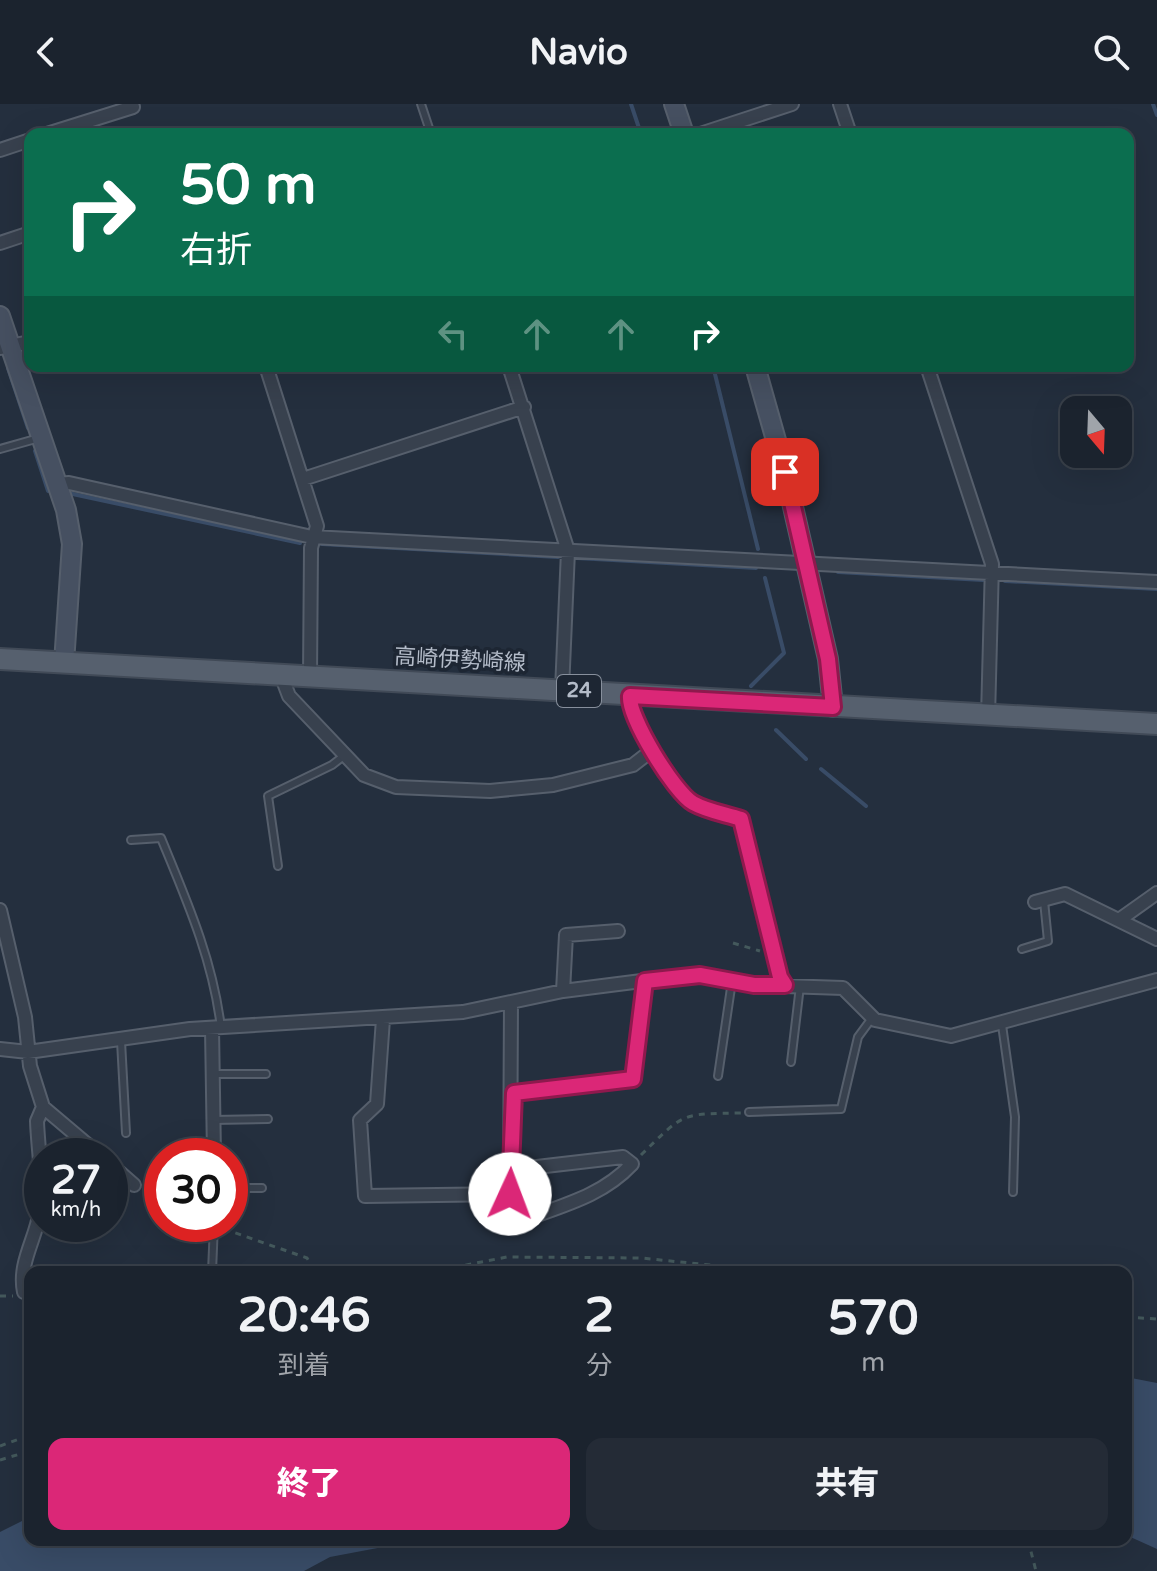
<!DOCTYPE html>
<html lang="ja">
<meta charset="utf-8">
<style>
body{margin:0;font-family:"Varela Round","Noto Sans JP",sans-serif;background:#242b36;color:#f1f3f6;height:100vh;display:flex;flex-direction:column;font-size:30px;white-space:nowrap}
*{box-sizing:border-box;margin:0}
p{font-size:26px;color:#a0a4aa}
.icon{flex:none;width:44px;height:44px;fill:none;stroke:currentColor;stroke-width:2;stroke-linecap:round;stroke-linejoin:round}
.map{position:relative;flex:1;overflow:hidden}
.details{position:absolute;left:24px;top:1162px;width:1108px;height:280px;display:flex;flex-direction:column;background:#1b232e;border-radius:16px;box-shadow:0 8px 32px #0002,0 0 0 2px #39404a}
.details>*{flex:none}
.top-card{position:absolute;left:24px;top:24px;width:1110px;height:244px;border-radius:16px;box-shadow:0 8px 32px #0002,0 0 0 2px #39404a;background:#0b6e4f;color:#fff;overflow:hidden}
.needle{width:52px;rotate:161deg}
.fabs{position:absolute;left:1060px;top:292px;display:grid;gap:16px}
.fabs a{display:grid;place-items:center;width:72px;height:72px;border-radius:16px;background:#1b232e;box-shadow:0 8px 32px #0002,0 0 0 2px #39404a;font-size:40px}
.speed{position:absolute;left:24px;top:1034px;display:flex;gap:16px;font-size:40px;font-weight:700;text-align:center}
.speed>*{display:grid;place-content:center;width:104px;height:104px;border-radius:50%;background:#1b232e;box-shadow:0 8px 32px #0002,0 0 0 2px #39404a;line-height:1}
.speed small{font-size:20px;font-weight:400}
.speed .limit{border:12px solid #d22;background:#fff;color:#111}
.pin{position:absolute;display:grid;place-items:center;width:68px;height:68px;color:#fff;margin:-34px;border-radius:16px;box-shadow:0 4px 12px #0006}
.me{position:absolute;width:88px;margin:-44px;rotate:2deg;stroke-linejoin:round;filter:drop-shadow(0 0 6px #0008)}
.turn{display:flex;align-items:center;gap:28px;height:168px;padding:0 24px;font-size:36px}
.turn .icon{width:104px;height:104px;stroke-width:2.5}
.turn b{display:block;font-size:56px;line-height:68px}
.lanes{display:flex;align-items:center;height:76px;padding:0 24px;background:#0003;justify-content:center;gap:40px;direction:ltr}
.lanes .off{opacity:.35}
.eta{display:flex;justify-content:space-evenly;align-items:center;height:136px;text-align:center}
.eta b{font-size:48px;font-weight:800;line-height:56px}
.action{display:flex;gap:16px;margin-top:auto;padding:16px 24px}
.action a{flex:1;height:92px;border-radius:16px;background:#db2777;color:#fff;font-size:32px;font-weight:800;line-height:92px;text-align:center}
.action a+a{background:#242b36;color:#f1f3f6}
header{display:flex;justify-content:space-between;align-items:center;height:104px;padding:0 24px;background:#1b232e;font-size:36px;font-weight:800}
.map>svg:first-child{display:block}
.water{fill:#394c67}
.lines{fill:none;stroke-linecap:round;stroke-linejoin:round}
.stream{stroke:#394c67;stroke-width:4}
.lane-casing{stroke:#565f6c;stroke-width:10}
.street-casing{stroke:#565f6c;stroke-width:16}
.secondary-casing{stroke:#565f6c;stroke-width:22}
.primary-casing{stroke:#414a57;stroke-width:24}
.path{stroke:#44595c;stroke-width:3;stroke-dasharray:6 6;stroke-linecap:butt}
.lane{stroke:#38414e;stroke-width:6}
.street{stroke:#38414e;stroke-width:12}
.secondary{stroke:#465061;stroke-width:18}
.primary{stroke:#56606e;stroke-width:20}
.route-casing{stroke:#8e194d;stroke-width:20}
.route{stroke:#db2777;stroke-width:14}
.labels{text-anchor:middle;dominant-baseline:central;stroke-width:7;stroke-linejoin:round;paint-order:stroke}
.shield{fill:#1d2633;stroke:#878f9c;stroke-width:2}
.shield-label{font-size:20px;font-weight:bold;fill:#b4bcc9}
.street-label{font-size:22px;fill:#b4bcc9;stroke:#1d2633}
</style>
<header><svg class="icon" aria-label="back" viewBox="0 0 24 24"><path d="M15 5l-7 7 7 7"/></svg>Navio<svg class="icon" aria-label="search" viewBox="0 0 24 24"><circle cx="10" cy="10" r="6"/><path d="M15 15l6 6"/></svg></header>
<div class="map">
<svg width="1157" height="1467" viewBox="0 0 1157 1467">
<rect width="100%" height="100%" fill="#242f3e"/>
<path class="water" d="M1126,1273l31,6v166l-31,-14z
M30,1413v23h390l-90,17 -26,14h-304v-39z"/>
<g class="lines">
<path class="stream" d="M631,0l10,30
M1153,0l4,11
M713,262l45,183
M8,264l20,60
M35,347l13,40
M68,389l232,50
M322,440l236,13
M577,454l179,10
M838,468l145,8
M1005,477l152,8
M751,582l33,-33 -19,-75
M776,626l30,29
M821,665l45,37"/>
<g class="lane-casing">
<path id="lane" d="M421,0l10,30
M0,345l39,-11
M131,736l30,-2c26,63 52,122 60,190
M278,762l-10,-70 64,-31 13,-10
M1022,845l26,-8 -4,-40
M1002,921l13,92 -2,75
M121,937l5,92
M791,958l9,-76
M214,970h52
M718,972l14,-95
M749,1008l92,-3 17,-72 14,-19
M213,1016l55,-1
M230,1084h32
M212,1168l2,-48"/>
</g>
<g class="street-casing">
<path id="street" d="M840,0l10,30
M47,30l86,-27
M700,30l92,-30
M0,46l30,-10
M0,139l30,-10
M0,244l30,-6
M266,262l51,160 -6,22 -1,129
M509,262l59,185 -6,139
M927,262l65,198 -4,153
M303,375l221,-72
M57,380l12,-1 243,54 845,45
M281,571l8,21 75,79 32,12 94,4 63,-6 80,-20 18,-14
M630,592c-2,21 44,96 63,106 13,8 33,12 48,17l39,158 5,8
M1035,798l30,-8 92,45
M0,806l25,107 5,49 13,41 -6,14c1,29 7,61 3,90 -4,28 -22,52 -16,81h6
M1119,816l38,-27
M563,887l3,-56 52,-4
M383,915l-6,85 -17,16 5,76 145,-2 1,-192
M212,924l2,128
M0,945l28,3 162,-23 273,-17 100,-21 118,-15 19,-1 54,10 89,3 32,32 76,16 206,-56
M514,989l119,-14 12,-98
M43,1003l58,49
M110,1060l24,21
M510,1090l19,24c39,-14 75,-24 103,-54l-9,-7 -112,13"/>
</g>
<g class="secondary-casing">
<path id="secondary" d="M674,0l10,30
M0,212l66,194 6,34 -8,119
M755,262l30,106 43,187 5,48"/>
</g>
<g class="primary-casing">
<path id="primary" d="M0,555l1157,65"/>
</g>
<path class="path" d="M733,839l27,8
M641,1051c44,-43 39,-41 100,-42
M145,1089l17,12
M224,1125l83,29 8,14
M430,1168l77,-15 134,1 138,14
M0,1192h13
M1126,1213l31,2
M0,1342l30,-11
M0,1356l30,-9
M1028,1436l8,31"/>
<use href="#lane" class="lane"/>
<use href="#street" class="street"/>
<use href="#secondary" class="secondary"/>
<use href="#primary" class="primary"/>
</g>
<g class="lines">
<g class="route-casing">
<path id="route" d="M510,1090l4,-101 119,-14 12,-98 55,-6 54,10h31l-5,-8 -39,-158c-15,-5 -34,-8 -48,-16 -19,-11 -65,-86 -63,-107l203,11 -5,-48 -43,-187"/>
</g>
<use href="#route" class="route"/>
</g>
<g class="labels">
<rect class="shield" x="557" y="571" width="44" height="32" rx="6"/>
<g class="shield-label">
<text x="579" y="587">24</text>
</g>
<g class="street-label">
<text transform="translate(460 556) rotate(3)">高崎伊勢崎線</text>
</g>
</g>
</svg>
<div class="fabs">
<a><svg class="needle" viewBox="-14 -14 28 28"><path d="M0-13l5 13h-10z" fill="#e53935"/><path d="M0 13l5-13h-10z" fill="#a0a4aa"/></svg></a>
</div>
<div class="speed"><div>27<small>km/h</small></div><div class="limit">30</div></div>
<div class="pin" style="left:785px;top:368px;background:#d93025"><svg class="icon" aria-label="arrive" viewBox="0 0 24 24"><path d="M6 21V4h12l-3 4 3 4H6"/></svg></div>
<svg class="me" style="left:510px;top:1090px" viewBox="-20 -20 40 40"><circle r="19" fill="#fff"/><path d="M0-13L10 11 0 6-10 11z" fill="#db2777"/></svg>
<div class="top-card">
<div class="turn"><svg class="icon" aria-label="right" viewBox="0 0 24 24"><path d="M7 20v-9h11M14 6l5 5-5 5"/></svg><div><b>50 m</b>右折</div></div>
<div class="lanes"><svg class="icon off" aria-label="left" viewBox="0 0 24 24"><path d="M17 20v-9H6M10 6l-5 5 5 5"/></svg><svg class="icon off" aria-label="ahead" viewBox="0 0 24 24"><path d="M12 20V5M6 11l6-6 6 6"/></svg><svg class="icon off" aria-label="ahead" viewBox="0 0 24 24"><path d="M12 20V5M6 11l6-6 6 6"/></svg><svg class="icon" aria-label="right" viewBox="0 0 24 24"><path d="M7 20v-9h11M14 6l5 5-5 5"/></svg></div>
</div>
<section class="details">
<div class="eta">
<div><b>20:46</b><p>到着</p></div>
<div><b>2</b><p>分</p></div>
<div><b>570</b><p>m</p></div>
</div>
<div class="action"><a>終了</a><a>共有</a></div>
</section>
</div>
